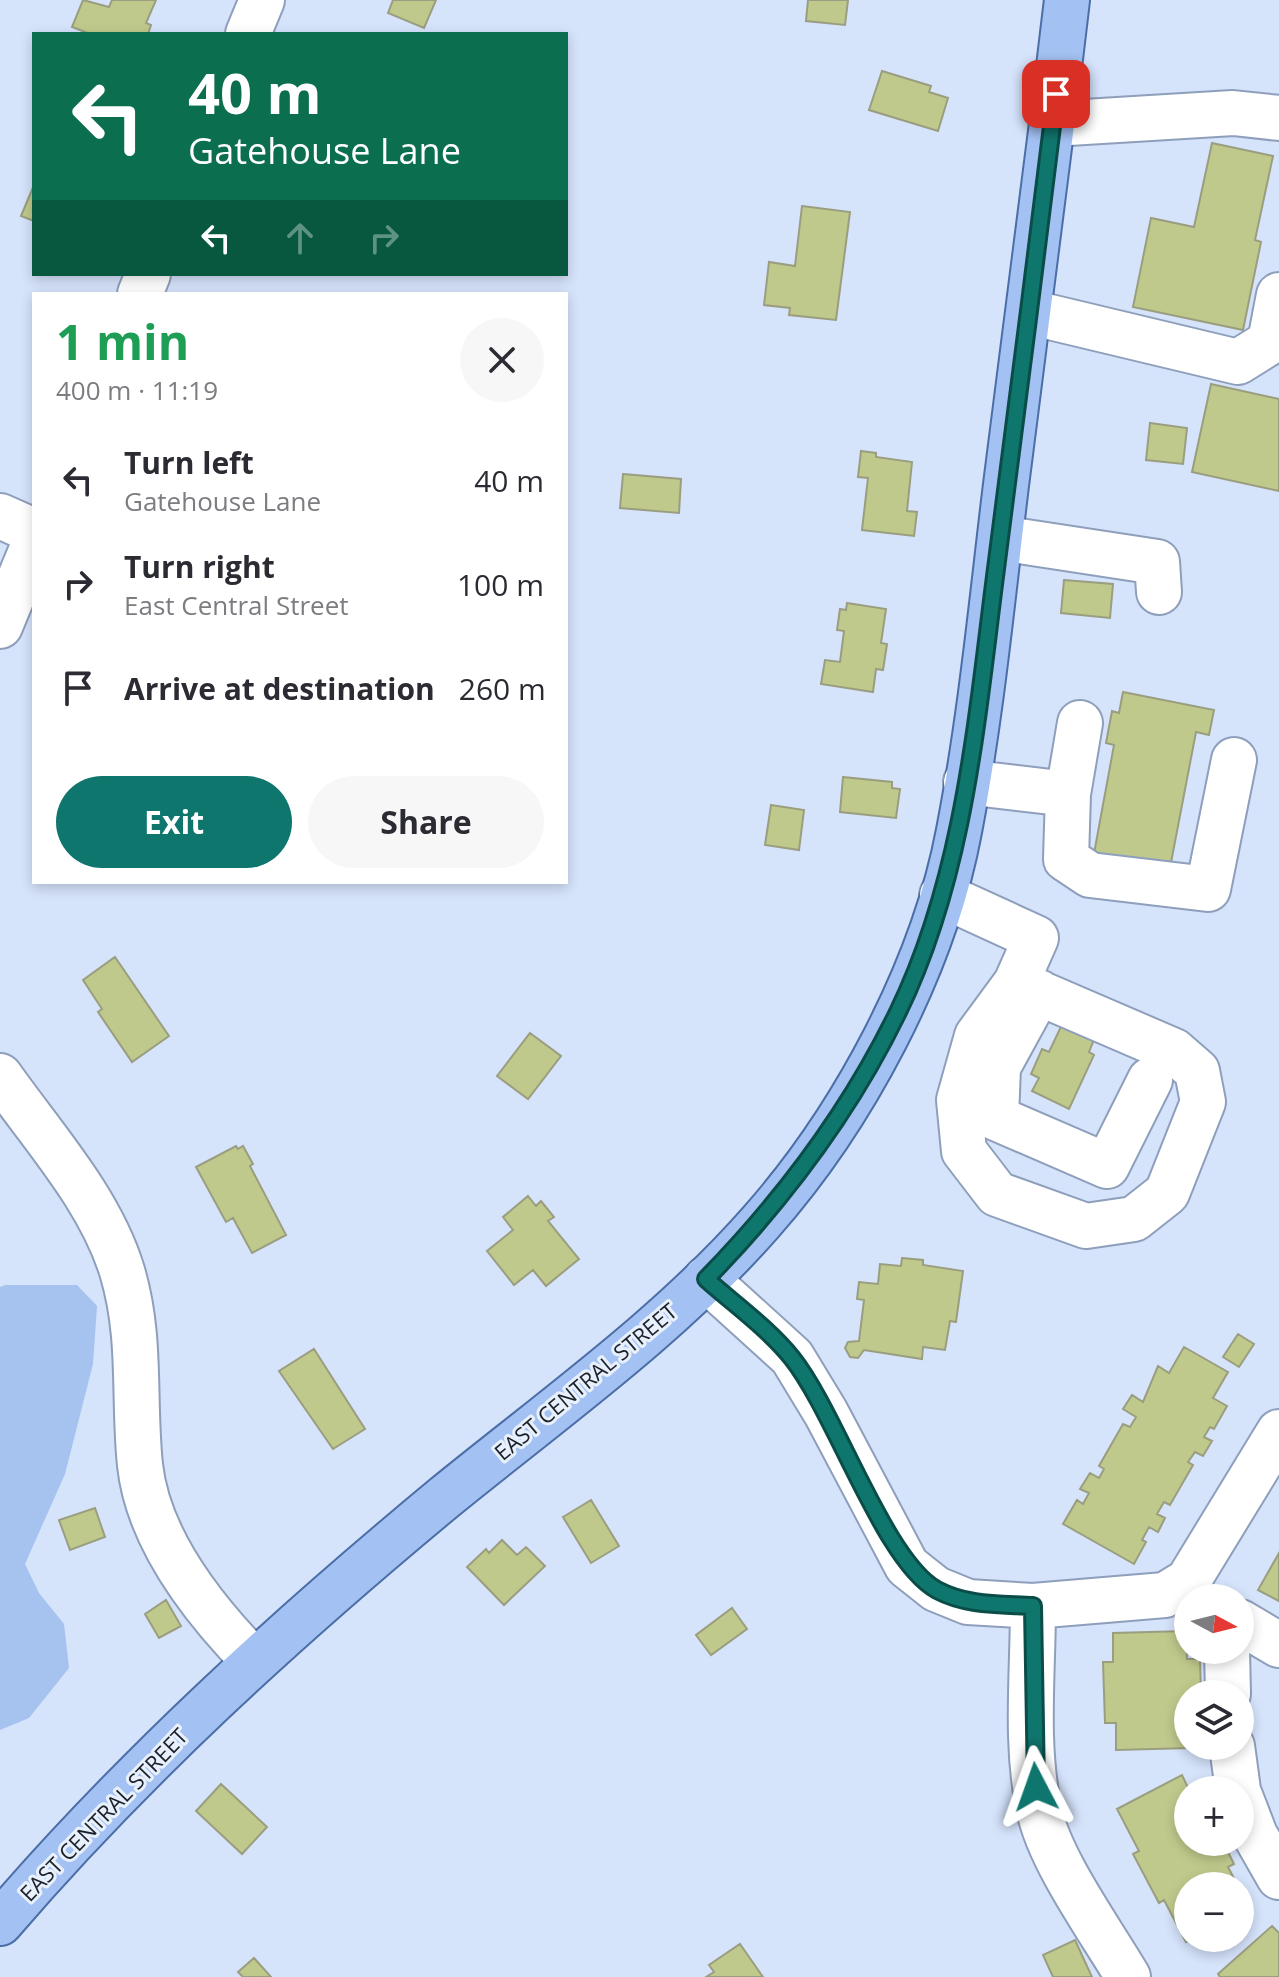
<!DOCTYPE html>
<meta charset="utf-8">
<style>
body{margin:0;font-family:"Open Sans",sans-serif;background:#f7f7f7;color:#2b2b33;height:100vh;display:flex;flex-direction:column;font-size:30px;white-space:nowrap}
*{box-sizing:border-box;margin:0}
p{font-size:26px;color:#7c7c81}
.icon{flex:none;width:44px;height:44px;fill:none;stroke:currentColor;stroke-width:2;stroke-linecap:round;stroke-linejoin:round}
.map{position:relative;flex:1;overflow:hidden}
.side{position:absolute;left:32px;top:292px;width:536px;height:592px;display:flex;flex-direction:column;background:#fff;border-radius:0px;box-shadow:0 4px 12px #0003}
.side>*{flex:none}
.banner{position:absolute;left:32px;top:32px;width:536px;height:244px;border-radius:0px;box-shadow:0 4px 12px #0003;background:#0b6e4f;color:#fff;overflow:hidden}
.needle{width:52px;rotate:97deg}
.buttons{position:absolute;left:1174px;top:1584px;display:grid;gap:16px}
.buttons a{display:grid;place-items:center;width:80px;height:80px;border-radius:50%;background:#fff;box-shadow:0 4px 12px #0003;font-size:40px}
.pin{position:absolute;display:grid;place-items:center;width:68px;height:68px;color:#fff;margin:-34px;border-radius:16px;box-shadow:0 4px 12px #0006}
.me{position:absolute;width:88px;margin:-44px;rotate:356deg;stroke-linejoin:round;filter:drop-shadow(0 0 6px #0008)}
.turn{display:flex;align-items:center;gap:28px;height:168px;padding:0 24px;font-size:36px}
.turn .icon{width:104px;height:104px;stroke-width:2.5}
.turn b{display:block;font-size:56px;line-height:68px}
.lanes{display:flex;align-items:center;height:76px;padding:0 24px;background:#0003;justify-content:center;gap:40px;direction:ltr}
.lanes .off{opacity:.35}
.round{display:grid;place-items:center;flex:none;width:84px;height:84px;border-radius:42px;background:#f7f7f7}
.headline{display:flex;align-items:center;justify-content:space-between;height:136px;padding:0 24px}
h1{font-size:48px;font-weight:700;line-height:60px;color:#1e9e55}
.action{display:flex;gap:16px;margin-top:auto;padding:16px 24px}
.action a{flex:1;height:92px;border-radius:48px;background:#0f766e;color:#fff;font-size:32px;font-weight:700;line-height:92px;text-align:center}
.action a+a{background:#f7f7f7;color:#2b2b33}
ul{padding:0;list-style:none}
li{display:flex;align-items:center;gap:24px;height:104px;padding:0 24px}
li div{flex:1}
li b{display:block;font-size:30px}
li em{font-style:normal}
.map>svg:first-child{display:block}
.green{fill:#a6c2ef}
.building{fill:#c0c98c;stroke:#9a9e7f;stroke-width:2}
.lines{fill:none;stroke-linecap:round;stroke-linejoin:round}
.minor-casing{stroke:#8e9fbb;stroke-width:48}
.major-casing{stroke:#4b6ea7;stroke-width:48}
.minor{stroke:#fff;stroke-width:44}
.major{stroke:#a3c1f2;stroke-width:44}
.route-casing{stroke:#0a4d48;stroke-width:20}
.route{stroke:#0f766e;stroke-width:14}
.labels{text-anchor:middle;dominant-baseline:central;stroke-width:6;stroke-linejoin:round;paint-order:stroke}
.street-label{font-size:22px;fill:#1a212b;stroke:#e8f0fc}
</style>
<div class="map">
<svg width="1279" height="1977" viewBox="0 0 1279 1977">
<rect width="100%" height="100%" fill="#d5e3fb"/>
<path class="green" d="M5,1285h72l20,21 -4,58 -28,110 -40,90 14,29 25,31 5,44 -40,50 -29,12v-443z"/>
<path class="building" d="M83,0l26,7 3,-7h44l-10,23 5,2 -3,9h-58l-18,-7z
M393,0h43l-12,28 -36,-15z
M808,0h40l-3,25 -39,-4z
M882,71l49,15 -2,6 19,6 -10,33 -69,-21z
M1212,143l61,13 -18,84 6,2 -18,88 -110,-23 18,-89 43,9z
M34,185v36l-13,-5z
M802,206l48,6 -14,108 -47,-5 1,-7 -26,-3 5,-43 26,4z
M1211,384l68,15v92l-87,-19z
M1150,423l37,5 -4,36 -37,-4z
M861,451l15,2v4l36,5 -5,49 10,1 -3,24 -52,-6 6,-52 -10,-1z
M623,474l58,5 -2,34 -59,-5z
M1064,580l49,4 -3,34 -49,-5z
M847,603l39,6 -5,34 6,1 -4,26 -7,-1 -3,23 -52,-8 4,-24 15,2 4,-31 -7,-1 3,-21 6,1z
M1123,692l91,18 -5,25 -13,-3 -27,141 -76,-14 21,-114 -8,-2 6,-32 7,2z
M843,777l49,5v6l8,1 -4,29 -56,-6z
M771,805l33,5 -5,40 -34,-5z
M115,957l54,79 -37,26 -34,-50 4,-3 -19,-29z
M1067,1014l28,23 -6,15 5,3 -25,54 -37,-18 7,-13 -8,-4 11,-25 7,3z
M530,1033l31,23 -33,43 -31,-23z
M236,1146l2,3 5,-3 10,18 -3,2 36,69 -34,18 -19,-35 -7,4 -30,-55z
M528,1196l8,10 5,-5 13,16 -6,4 31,38 -33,27 -13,-16 -19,15 -27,-34 26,-21 -10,-13z
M902,1258l21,2v5l40,6 -7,51 -6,-1 -5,29 -22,-3 -1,12 -58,-9 -6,8 -8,-1 -5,-9 3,-6 11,-1 5,-41 -7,-1 2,-17 19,2 2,-20 21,2z
M1238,1334l16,10 -15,23 -16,-10z
M1184,1347l44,25 -15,26 14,8 -13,23 -4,-2 -6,10 8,4 -9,15 -8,-4 -7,10 5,3 -23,40 -6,-3 -7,12 8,4 -7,14 -9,-5 -7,13 4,2 -12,22 -71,-40 14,-24 6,4 6,-11 -9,-4 10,-16 9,5 5,-9 -5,-3 24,-42 7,3 6,-10 -13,-8 9,-14 11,7 15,-36 11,7z
M314,1349l51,80 -32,20 -54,-78z
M591,1500l28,46 -28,17 -28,-46z
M95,1508l10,29 -35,13 -11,-30z
M502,1540l15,15 9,-8 19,19 -41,39 -37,-38 19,-18 3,4z
M1279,1553v48l-21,-11z
M166,1600l15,26 -22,12 -14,-24z
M732,1608l15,21 -36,26 -15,-20z
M1186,1631l1,28h13l1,35h-13l3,54 -75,2v-27h-11l-2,-61h10v-29z
M1182,1775l7,15 -1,52h39l3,4 -4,2 8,16 -6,3 10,19h-50v52h5l-7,4 -22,-42 -5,3 -26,-49 6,-3 -22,-42z
M221,1784l46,43 -25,27 -46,-43z
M1240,1890l10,19 -10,5z
M1272,1926l7,7v44h-59l-2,-3z
M1075,1940l17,37h-39l-10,-22z
M740,1944l23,33h-57l8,-5 -5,-7z
M254,1958l17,19h-28l-5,-5z"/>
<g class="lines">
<g class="minor-casing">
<path id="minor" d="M248,34l14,-34
M1052,124l181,-11 46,5
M140,294l8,-20
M1029,312l209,50 32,-20 9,-47
M0,516l34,15
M1000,538l157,24 2,30
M0,626l34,-82
M966,782l102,12 12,-71
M1068,794l-2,65 24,16 118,14 26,-129
M942,895l94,43 -20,45 -39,53 -18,64 5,51 33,43 89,32 48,-7 33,-26 36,-91 -6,-31 -23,-20 -158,-68
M1039,992l-41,75 -2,51 111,48 43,-86
M0,1076c43,61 100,123 122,195 20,66 11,127 18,194 8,74 64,145 114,196
M706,1279l86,78 34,56 81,153 29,23 32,13 65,4 132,-11 23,-14 91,-149
M1033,1606c0,67 -8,138 6,203 10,51 62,122 89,168
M1240,1622l39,23
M1227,1650l1,44
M1232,1746l6,44
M1240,1796l15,39 24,42"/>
</g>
<g class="major-casing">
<path id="major" d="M0,1923c134,-156 287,-295 445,-426 108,-88 224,-170 316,-275 92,-104 172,-253 198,-391 22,-114 33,-231 47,-346 21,-161 42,-323 61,-485"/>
</g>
<use href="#minor" class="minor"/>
<use href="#major" class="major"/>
</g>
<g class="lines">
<g class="route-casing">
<path id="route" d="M1036,1787l-3,-181c-33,-2 -66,0 -96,-16 -53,-29 -101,-177 -145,-232 -23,-29 -58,-54 -86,-79 78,-80 143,-166 192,-267 68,-140 79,-299 99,-451 20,-156 40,-311 59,-467"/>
</g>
<use href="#route" class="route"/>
</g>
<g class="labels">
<g class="street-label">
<text transform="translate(585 1381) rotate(-40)">EAST CENTRAL STREET</text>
<text transform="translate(103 1814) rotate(-46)">EAST CENTRAL STREET</text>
</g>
</g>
</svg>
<div class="buttons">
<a><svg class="needle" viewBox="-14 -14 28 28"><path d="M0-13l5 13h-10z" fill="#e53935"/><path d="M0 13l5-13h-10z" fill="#7c7c81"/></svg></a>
<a><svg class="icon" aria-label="layers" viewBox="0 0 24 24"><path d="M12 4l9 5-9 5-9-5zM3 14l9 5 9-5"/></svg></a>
<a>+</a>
<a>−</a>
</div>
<div class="pin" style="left:1056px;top:94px;background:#d93025"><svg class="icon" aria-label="arrive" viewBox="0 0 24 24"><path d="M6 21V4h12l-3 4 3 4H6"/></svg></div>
<svg class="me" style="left:1036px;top:1787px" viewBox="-20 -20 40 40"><path d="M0-17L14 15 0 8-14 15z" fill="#0f766e" stroke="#fff" stroke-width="4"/></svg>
<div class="banner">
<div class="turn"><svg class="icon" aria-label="left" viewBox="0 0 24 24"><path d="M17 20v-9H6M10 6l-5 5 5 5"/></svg><div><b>40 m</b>Gatehouse Lane</div></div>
<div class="lanes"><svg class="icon" aria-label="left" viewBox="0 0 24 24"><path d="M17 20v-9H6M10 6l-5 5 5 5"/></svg><svg class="icon off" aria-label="ahead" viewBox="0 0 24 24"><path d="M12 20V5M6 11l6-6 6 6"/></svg><svg class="icon off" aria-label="right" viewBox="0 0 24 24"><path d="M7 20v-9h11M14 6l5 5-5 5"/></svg></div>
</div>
<section class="side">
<div class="headline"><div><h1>1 min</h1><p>400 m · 11:19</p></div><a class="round"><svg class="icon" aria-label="close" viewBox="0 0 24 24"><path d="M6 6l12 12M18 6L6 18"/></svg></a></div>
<ul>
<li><svg class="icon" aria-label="left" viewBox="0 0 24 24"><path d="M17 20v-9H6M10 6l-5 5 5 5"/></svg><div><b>Turn left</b><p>Gatehouse Lane</p></div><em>40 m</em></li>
<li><svg class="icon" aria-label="right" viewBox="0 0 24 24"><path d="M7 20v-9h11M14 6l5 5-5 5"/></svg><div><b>Turn right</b><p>East Central Street</p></div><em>100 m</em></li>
<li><svg class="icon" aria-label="arrive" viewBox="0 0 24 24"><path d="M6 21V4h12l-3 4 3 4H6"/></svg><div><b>Arrive at destination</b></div><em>260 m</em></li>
</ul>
<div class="action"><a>Exit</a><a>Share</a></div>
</section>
</div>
